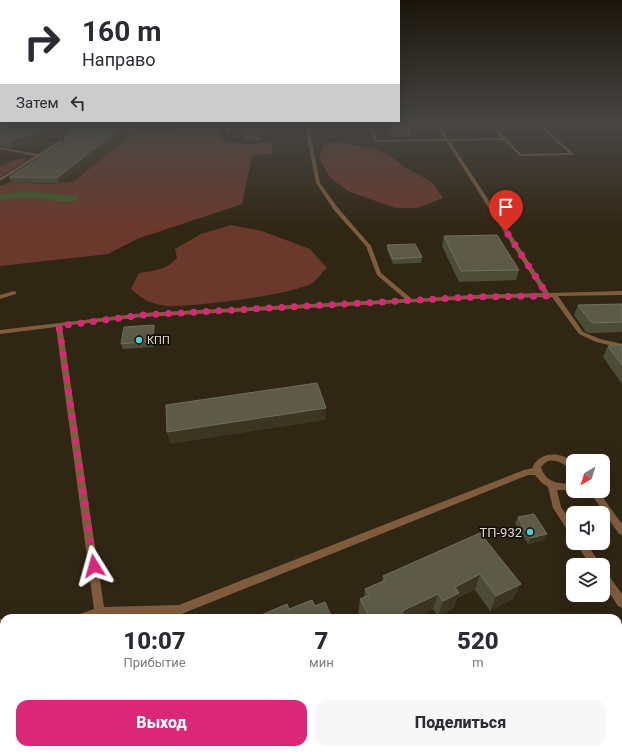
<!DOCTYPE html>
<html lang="ru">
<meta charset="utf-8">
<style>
body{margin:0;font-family:Roboto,sans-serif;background:#f7f7f7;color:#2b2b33;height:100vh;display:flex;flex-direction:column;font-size:15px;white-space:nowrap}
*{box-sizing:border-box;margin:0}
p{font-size:13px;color:#7c7c81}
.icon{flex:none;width:22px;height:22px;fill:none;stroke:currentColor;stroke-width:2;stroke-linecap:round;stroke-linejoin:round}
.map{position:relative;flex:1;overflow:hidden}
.panel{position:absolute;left:0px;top:614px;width:622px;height:140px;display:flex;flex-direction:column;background:#fff;border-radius:12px 12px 0 0;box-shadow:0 4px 16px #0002}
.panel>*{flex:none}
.guide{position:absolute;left:0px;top:0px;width:400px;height:122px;box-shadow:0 4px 16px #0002;background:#fff;color:#2b2b33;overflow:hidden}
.needle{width:26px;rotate:219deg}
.fabs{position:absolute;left:566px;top:454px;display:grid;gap:8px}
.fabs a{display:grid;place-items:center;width:44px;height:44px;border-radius:8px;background:#fff;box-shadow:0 4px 16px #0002;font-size:20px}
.pin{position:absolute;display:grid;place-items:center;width:34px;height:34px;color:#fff;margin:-41px -17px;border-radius:50% 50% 50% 0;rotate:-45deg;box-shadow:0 0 4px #0007}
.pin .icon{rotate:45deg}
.me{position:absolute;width:44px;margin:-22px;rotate:352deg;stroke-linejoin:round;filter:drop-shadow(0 0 3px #0008)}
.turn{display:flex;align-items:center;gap:14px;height:84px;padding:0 16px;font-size:18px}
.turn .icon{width:52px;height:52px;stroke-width:2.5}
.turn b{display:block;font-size:28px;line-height:34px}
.then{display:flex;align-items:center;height:38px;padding:0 16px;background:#0003;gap:8px;font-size:15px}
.eta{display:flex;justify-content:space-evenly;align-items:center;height:68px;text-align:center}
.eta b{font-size:24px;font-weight:800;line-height:28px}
.button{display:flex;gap:8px;margin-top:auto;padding:8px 16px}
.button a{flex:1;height:46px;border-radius:12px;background:#db2777;color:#fff;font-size:16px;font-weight:800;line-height:46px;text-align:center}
.button a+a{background:#f7f7f7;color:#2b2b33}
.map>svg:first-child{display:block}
.built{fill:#3b2e14}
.green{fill:#6b392c}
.water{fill:#435d29}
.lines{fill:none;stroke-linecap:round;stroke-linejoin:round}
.lane{fill:#805c3f;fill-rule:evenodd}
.street{fill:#805c3f;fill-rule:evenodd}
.wall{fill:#4d4c37}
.shaded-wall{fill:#3b3622}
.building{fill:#5d5b48;stroke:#716f5d}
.route{stroke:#db2777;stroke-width:7;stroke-dasharray:0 12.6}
.poi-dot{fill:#51ccd4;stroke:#141008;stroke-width:1.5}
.labels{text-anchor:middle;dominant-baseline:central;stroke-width:3.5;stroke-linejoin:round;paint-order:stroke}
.poi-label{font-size:11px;fill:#e0dace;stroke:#141008;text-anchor:start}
.near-poi-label{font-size:13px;fill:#e0dace;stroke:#141008;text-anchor:end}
</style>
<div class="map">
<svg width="622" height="754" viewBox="0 0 622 754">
<rect width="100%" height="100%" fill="#302614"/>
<path class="built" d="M142,124l-69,58 -24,2 -38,-2 35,-22 -15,-3 11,-8 -8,2 -28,-6 32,-8 15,6 7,-3z"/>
<path class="green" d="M203,124h14l1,11 9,8 25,1 20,-2v12l-20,1 -10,49 -105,35 -29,15 -108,12v-80l11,-4 38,2 24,-2 62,-50h19l22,-4 25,-2z
M339,142l33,6 17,7 15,12 28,15 11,16 -26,10h-22l-47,-17 -18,-13 -11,-20 5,-13z
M26,158l-2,4 -24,15v-11l15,-6z
M231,225l31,6 48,18 17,19c-5,4 -10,12 -15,15 -19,12 -119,24 -143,23 -16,-1 -26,-6 -38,-17l8,-16c15,-2 27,-3 38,-15l-2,-9 26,-15z"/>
<path class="water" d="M26,191l52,5v3l-7,3 -47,-4 -24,2v-6z"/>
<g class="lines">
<path class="lane" d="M170,124h4l-2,4 -20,2 -2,-1 20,-3z
M227,124h4l-1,7 -2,1 -2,-1z
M306,124h4l2,18 8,41 18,25 33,38 10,27 31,26 61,-4 70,-2 -97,-152 -70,1 -2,-1 -6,-17h4l5,16 68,-1 -9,-15h3l9,15 54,-1 -13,-14h3l29,30 48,-1 -32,-29h3l33,29v2l-53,1 -16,-16 -54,1 99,152 73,-2v4l-64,1 25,36 17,7 22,5v4l-26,-6 -17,-8 -27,-37 -4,1 -2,-1 -73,2 -330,18 -81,9 42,281 75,-2 345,-135 9,-2v-2c9,-16 27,-13 40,-5v8c-11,-4 -21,-16 -32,-2 4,15 18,18 32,16v6l-6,1h-10l4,17 12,17v11l-3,-1 -17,-26 -5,-21 -6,-4 -7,-8h-7l-349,140 -100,3 1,-4 14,-5 -38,-282 -56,7v-4l143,-17 262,-14 -28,-24 -11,-29 -32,-36 -18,-27 -8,-41z
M61,140l3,1 -22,15 -1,1h-2l-39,24v-3l35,-22 -35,-7v-2l38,7z
M14,291l2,1v2l-16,5v-4z
M589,491h9l24,33v11l-3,-1z
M576,543h10l15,22h-11z
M603,570l3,2 16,22v14l-4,-2 -15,-23z
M118,750h12l1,4h-12z"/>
<path class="street" d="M0,619h4v16l-4,-2z
M4,658v18l-4,2v-18z"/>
</g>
<path class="wall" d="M0,124l50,2 2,5 -40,17 -12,-2z
M82,124l83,1 -13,1 -4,5 -24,-1 -66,53 -47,-1 -2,-5 57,-35z
M262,124l-2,17h-15l-1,-11z
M386,124h20l4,7 -1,6h-17z
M444,236l75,34 -3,10 -57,2 -17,-36z
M387,245l35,12 -1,6 -28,1 -6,-14z
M622,304v28l-32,1 -4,-1 -12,-17 4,-10z
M154,325l1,6 -1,16 -31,2 -2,-5z
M622,345v39l-19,-27 5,-11z
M518,517l29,17 -3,6 -16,4 -13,-21z
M480,533l33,66 -23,12 -15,-21 -18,8 -3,10 -16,8 -5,-7 -18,9h-55l-2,-4 2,-15 4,-2 1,-8 17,-8 1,-5z
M618,667l4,5v82h-11l-3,-4h10z"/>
<path class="shaded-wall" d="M149,124h17l-1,1 -13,1 -4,5 -1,-5z
M260,124h2l-2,17z
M50,126l2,5 -40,17 -2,-6z
M123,126l1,4 -66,53 -1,-5z
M154,325l1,6 -1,16 -2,-6z
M326,408l-1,12 -155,24 -3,-12z
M547,534l-3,6 -16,4 2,-6z
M480,574l-5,16 -18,8 -3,10 -16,8 5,-15 12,-14z
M521,584l-8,15 -23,12 6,-15z
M438,594l-5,15 -18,9h-18l5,-7z"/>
<path class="building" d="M0,124h41l9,2 -40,16 -10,-1z
M82,124h67l-2,2h-24l-66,52 -48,-1 57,-35 -2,-6z
M245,124h15v6h-16z
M389,124h17l4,7h-17z
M497,235l22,35 -58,1 -17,-35z
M415,244l7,13 -29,2 -6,-14z
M622,304v18l-28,1 -4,-2 -12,-16z
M154,325l-2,16 -31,3 3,-17z
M622,345v20l-14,-19z
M317,383l9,25 -159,24 -1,-27z
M534,514l13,20 -17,4 -12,-21z
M480,533l41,51 -25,12 -16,-22 -25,13 4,6 -16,8 -5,-7 -36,17 2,4 -7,3h-15l-1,-1 -3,1h-8l-10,-19 9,-4 -4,-6 21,-9 -3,-4z
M312,600l3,6 10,-4 7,16h-78l33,-14 2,5z
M618,667l4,5v66l-4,-5z
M220,750h13l1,4h-23z
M323,750h14v4h-14z"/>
<linearGradient id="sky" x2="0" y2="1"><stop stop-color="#1a150b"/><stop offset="0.54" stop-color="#484745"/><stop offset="1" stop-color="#484745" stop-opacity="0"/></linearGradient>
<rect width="622" height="230" fill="url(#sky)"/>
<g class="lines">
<path class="route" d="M94,566l-35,-240 84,-11 330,-18 75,-1 -42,-65"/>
</g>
<g class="poi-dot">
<circle cx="139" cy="340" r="4"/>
<circle cx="530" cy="532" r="4"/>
</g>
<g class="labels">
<g class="poi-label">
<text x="147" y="340">КПП</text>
</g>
<g class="near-poi-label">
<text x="522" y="532">ТП-932</text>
</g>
</g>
</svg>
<div class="fabs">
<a><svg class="needle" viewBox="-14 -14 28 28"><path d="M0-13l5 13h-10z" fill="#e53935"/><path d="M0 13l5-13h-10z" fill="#7c7c81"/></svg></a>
<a><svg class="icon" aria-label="sound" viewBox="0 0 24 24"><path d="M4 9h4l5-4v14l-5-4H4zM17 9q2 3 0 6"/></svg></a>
<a><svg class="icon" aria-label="layers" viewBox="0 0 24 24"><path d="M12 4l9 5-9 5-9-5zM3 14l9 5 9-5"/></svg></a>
</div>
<div class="pin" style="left:506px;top:231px;background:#d93025"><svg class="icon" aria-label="arrive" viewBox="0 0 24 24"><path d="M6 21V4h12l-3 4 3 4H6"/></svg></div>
<svg class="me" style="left:94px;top:566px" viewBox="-20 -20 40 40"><path d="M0-17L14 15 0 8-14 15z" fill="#db2777" stroke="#fff" stroke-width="4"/></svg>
<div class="guide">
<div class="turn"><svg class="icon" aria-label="right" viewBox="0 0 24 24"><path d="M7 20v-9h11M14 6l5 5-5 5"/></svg><div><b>160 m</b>Направо</div></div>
<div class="then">Затем<svg class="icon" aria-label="left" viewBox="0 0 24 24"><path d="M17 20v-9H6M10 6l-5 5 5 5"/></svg></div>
</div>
<section class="panel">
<div class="eta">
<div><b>10:07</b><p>Прибытие</p></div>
<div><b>7</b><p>мин</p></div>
<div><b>520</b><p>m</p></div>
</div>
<div class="button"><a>Выход</a><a>Поделиться</a></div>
</section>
</div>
